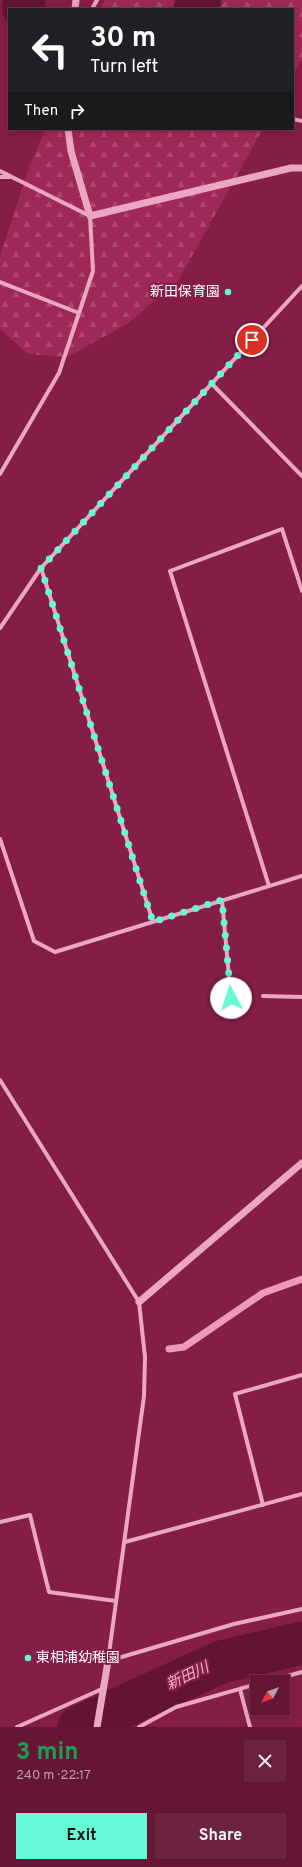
<!DOCTYPE html>
<meta charset="utf-8">
<style>
body{margin:0;font-family:Overpass,"Noto Sans JP",sans-serif;background:#6c2340;color:#f1f3f6;height:100vh;display:flex;flex-direction:column;font-size:15px;white-space:nowrap}
*{box-sizing:border-box;margin:0}
p{font-size:13px;color:#bb9fac}
.icon{flex:none;width:22px;height:22px;fill:none;stroke:currentColor;stroke-width:2;stroke-linecap:round;stroke-linejoin:round}
.map{position:relative;height:1727px;overflow:hidden}
.drawer{display:flex;flex-direction:column;background:#641634;flex:1}
.drawer>*{flex:none}
.top-card{position:absolute;left:8px;top:8px;width:286px;height:122px;border-radius:0px;box-shadow:0 2px 10px #0003,0 0 0 1px #78354f;background:#202124;color:#fff;overflow:hidden}
.needle{width:26px;rotate:229deg}
.buttons{position:absolute;left:250px;top:1675px;display:grid;gap:8px}
.buttons a{display:grid;place-items:center;width:40px;height:40px;border-radius:0px;background:#641634;box-shadow:0 2px 10px #0003,0 0 0 1px #78354f;font-size:20px}
.pin{position:absolute;display:grid;place-items:center;width:34px;height:34px;color:#fff;margin:-17px;border:2px solid #fff;border-radius:50%;box-shadow:0 1px 4px #0007}
.me{position:absolute;width:44px;margin:-22px;rotate:355deg;stroke-linejoin:round;filter:drop-shadow(0 0 3px #0008)}
.turn{display:flex;align-items:center;gap:14px;height:84px;padding:0 16px;font-size:18px}
.turn .icon{width:52px;height:52px;stroke-width:2.5}
.turn b{display:block;font-size:28px;line-height:34px}
.then{display:flex;align-items:center;height:38px;padding:0 16px;background:#0003;gap:8px;font-size:15px}
.round{display:grid;place-items:center;flex:none;width:42px;height:42px;border-radius:0px;background:#6c2340}
.headline{display:flex;align-items:center;justify-content:space-between;height:68px;padding:0 16px}
h1{font-size:24px;font-weight:700;line-height:30px;color:#1e9e55}
.button{display:flex;gap:8px;margin-top:auto;padding:8px 16px}
.button a{flex:1;height:46px;border-radius:0px;background:#65f9d5;color:#111;font-size:16px;font-weight:700;line-height:46px;text-align:center}
.button a+a{background:#6c2340;color:#f1f3f6}
.map>svg:first-child{display:block}
.forest{fill:url(#forest-firs)}
.lines{fill:none;stroke-linecap:round;stroke-linejoin:round}
.stream{stroke:#ec99bc;stroke-width:7}
.river{stroke:#641433;stroke-width:43}
.minor{stroke:#eaa6c2;stroke-width:4}
.tertiary{stroke:#eaa6c2;stroke-width:7}
.route{stroke:#65f9d5;stroke-width:7;stroke-dasharray:0 12.6}
.poi-dot{fill:#65f9d5;stroke:#851e46;stroke-width:1.5}
.labels{text-anchor:middle;dominant-baseline:central;stroke-width:4;stroke-linejoin:round;paint-order:stroke}
.poi-label{font-size:14px;fill:#fff;stroke:#851e46;text-anchor:end}
.water-label{font-size:15px;font-style:italic;fill:#f2b2cc;stroke:#851e46}
</style>
<div class="map">
<svg width="302" height="1727" viewBox="0 0 302 1727">
<defs>
<pattern id="forest-firs" width="22" height="20" patternUnits="userSpaceOnUse"><rect width="22" height="20" fill="#9e2857"/><path d="M5 1l3.5 6h-7zM16 11l3.5 6h-7z" fill="#ad4870"/></pattern>
</defs>
<rect width="100%" height="100%" fill="#851e46"/>
<path class="forest" d="M105,0h197v58l-9,16v-65h-193z
M46,129h217l-85,152 -51,43 -60,33 -39,-3 -28,-25v-72l29,-90z"/>
<g class="lines">
<path class="stream" d="M169,1349l15,-2 79,-54 39,-14"/>
<path class="river" d="M24,9v-9
M195,9l5,-9
M79,1727l142,-65 81,-19"/>
<path class="minor" d="M92,9l5,-9
M293,119l9,2
M0,171l90,45 3,55 -34,102 -59,101
M0,177h10
M0,282l79,31
M212,384l90,92
M41,568l112,354
M0,628l41,-60 261,-282
M0,839l34,102 21,11 247,-76
M269,886l-99,-315 112,-42 20,62
M222,900l9,99
M263,996l39,1
M0,1080l139,222 6,55 -1,39 -36,265 126,-37 68,-15
M263,1505l-28,-111 67,-19
M0,1522l30,-7 19,77 67,9
M125,1542l177,-48
M266,1682l36,-10
M240,1689l10,38
M17,1727l85,-38
M139,1727l37,-20 81,-23"/>
<path class="tertiary" d="M75,9l1,-9
M68,129l3,22 19,65 201,-48h11
M139,1302l163,-139
M97,1727l11,-66"/>
</g>
<g class="lines">
<path class="route" d="M231,998l-9,-98 -69,22 -112,-354 211,-228"/>
</g>
<g class="poi-dot">
<circle cx="228" cy="292" r="4"/>
<circle cx="28" cy="1658" r="4"/>
</g>
<g class="labels">
<g class="poi-label">
<text x="220" y="292">新田保育園</text>
<text x="36" y="1658" text-anchor="start">東相浦幼稚園</text>
</g>
<g class="water-label">
<text transform="translate(188 1677) rotate(-25)">新田川</text>
</g>
</g>
</svg>
<div class="buttons">
<a><svg class="needle" viewBox="-14 -14 28 28"><path d="M0-13l5 13h-10z" fill="#e53935"/><path d="M0 13l5-13h-10z" fill="#bb9fac"/></svg></a>
</div>
<div class="pin" style="left:252px;top:340px;background:#d93025"><svg class="icon" aria-label="arrive" viewBox="0 0 24 24"><path d="M6 21V4h12l-3 4 3 4H6"/></svg></div>
<svg class="me" style="left:231px;top:998px" viewBox="-20 -20 40 40"><circle r="19" fill="#fff"/><path d="M0-13L10 11 0 6-10 11z" fill="#65f9d5"/></svg>
<div class="top-card">
<div class="turn"><svg class="icon" aria-label="left" viewBox="0 0 24 24"><path d="M17 20v-9H6M10 6l-5 5 5 5"/></svg><div><b>30 m</b>Turn left</div></div>
<div class="then">Then<svg class="icon" aria-label="right" viewBox="0 0 24 24"><path d="M7 20v-9h11M14 6l5 5-5 5"/></svg></div>
</div>
</div>
<section class="drawer">
<div class="headline"><div><h1>3 min</h1><p>240 m · 22:17</p></div><a class="round"><svg class="icon" aria-label="close" viewBox="0 0 24 24"><path d="M6 6l12 12M18 6L6 18"/></svg></a></div>
<div class="button"><a>Exit</a><a>Share</a></div>
</section>
